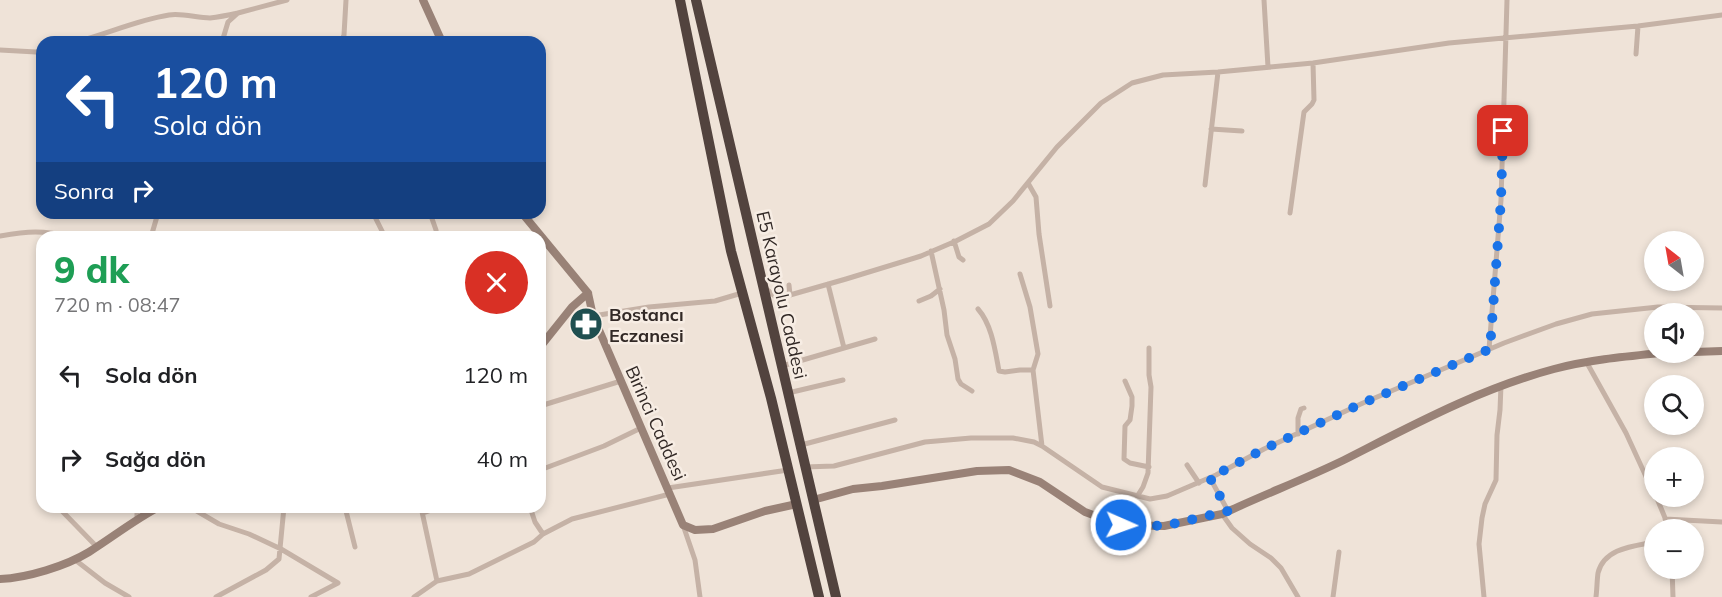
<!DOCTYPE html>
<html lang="tr">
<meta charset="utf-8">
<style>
body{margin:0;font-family:Mulish,sans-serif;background:#f2f2f2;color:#202124;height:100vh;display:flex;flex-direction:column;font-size:22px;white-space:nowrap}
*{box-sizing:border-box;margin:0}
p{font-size:20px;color:#757577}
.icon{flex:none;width:33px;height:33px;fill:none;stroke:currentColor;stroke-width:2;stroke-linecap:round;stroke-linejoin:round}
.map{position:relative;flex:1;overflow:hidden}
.panel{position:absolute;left:36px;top:231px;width:510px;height:282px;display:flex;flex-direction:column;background:#fff;border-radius:18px;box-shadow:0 3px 9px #0003}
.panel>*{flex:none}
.hud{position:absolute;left:36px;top:36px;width:510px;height:183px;border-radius:18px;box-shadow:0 3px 9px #0003;background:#1a4fa0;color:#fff;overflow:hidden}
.needle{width:39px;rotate:329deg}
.tools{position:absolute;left:1644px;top:231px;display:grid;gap:12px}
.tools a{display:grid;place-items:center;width:60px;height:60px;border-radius:50%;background:#fff;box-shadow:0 3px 9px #0003;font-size:30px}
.pin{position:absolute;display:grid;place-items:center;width:51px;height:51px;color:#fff;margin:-26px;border-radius:12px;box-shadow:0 3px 9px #0006}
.me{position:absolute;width:66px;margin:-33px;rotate:92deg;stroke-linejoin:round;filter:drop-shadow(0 0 4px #0008)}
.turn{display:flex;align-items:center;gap:21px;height:126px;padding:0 18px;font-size:27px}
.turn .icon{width:78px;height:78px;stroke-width:2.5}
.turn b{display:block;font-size:42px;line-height:51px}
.then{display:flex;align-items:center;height:57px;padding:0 18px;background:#0003;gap:12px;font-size:22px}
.round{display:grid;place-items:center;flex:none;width:63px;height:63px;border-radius:32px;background:#f2f2f2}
.headline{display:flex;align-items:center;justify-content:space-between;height:102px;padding:0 18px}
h1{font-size:36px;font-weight:800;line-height:45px;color:#1e9e55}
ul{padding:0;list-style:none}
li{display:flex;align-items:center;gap:18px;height:84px;padding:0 18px}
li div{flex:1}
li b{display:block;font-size:22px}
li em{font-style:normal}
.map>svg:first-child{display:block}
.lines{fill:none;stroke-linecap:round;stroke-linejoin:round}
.street{stroke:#c5b2a6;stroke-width:5}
.secondary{stroke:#998277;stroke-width:8}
.highway{stroke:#52433e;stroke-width:10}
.route{stroke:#1a73e8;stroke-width:10;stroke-dasharray:0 18}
.labels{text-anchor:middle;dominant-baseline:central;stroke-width:5;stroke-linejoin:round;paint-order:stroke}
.street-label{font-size:18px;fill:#322926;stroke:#f7ede4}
.poi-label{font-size:18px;font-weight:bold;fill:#322926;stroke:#f7ede4;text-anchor:start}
</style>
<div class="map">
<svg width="1722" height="597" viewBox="0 0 1722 597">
<rect width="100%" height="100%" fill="#efe3d8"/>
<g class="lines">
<path class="street" d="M1264,0l4,67
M76,42c31,-8 61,-22 93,-27 14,-2 28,3 41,3 9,-1 19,-3 28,-5
M222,42l6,-20 10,-9 49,-13
M341,42l3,-7 2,-35
M0,50l36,2 6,-2
M1636,54l2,-28
M1211,129l31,2
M1028,183l8,14 3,37 11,72
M1205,185l13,-113
M373,213l12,24
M430,213l6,17 1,7
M1290,213l14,-101 8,-8 2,-4 -1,-37
M0,236c28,-5 43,-6 71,1
M151,237l7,-24
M954,241l5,16 4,3
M931,251l13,59 3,25 8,24 3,20 3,5 11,7
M1020,274l10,33 8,47 -5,16 9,76
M789,285l1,10
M765,288l11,9 14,-2 56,-16 75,-23 35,-15 33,-17 24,-23 44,-54 44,-44 31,-20 31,-8 55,-3 95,-9 136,-20 189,-17 84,-11
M919,301l12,-5 9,-7
M978,309c14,16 17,41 21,62l6,1 15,-2h13
M593,316l56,-9 66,-6 27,-8
M844,348l31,-9
M1489,349l12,-149 6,-200
M1587,363l39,70 28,61
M782,366l62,-18 -16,-64
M1125,381l7,16v9l-2,14 -5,6 -1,33 6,4 19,4
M788,393l55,-13
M540,406l81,-25
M1298,434v-16l3,-9 3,-1
M801,445l94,-25
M1187,465l12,18
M805,467l29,-1 91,-24 46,-4h42l21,4 8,4 60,41 48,12 17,-3 49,-21 48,-26 99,-46 141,-60 52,-19 36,-10 66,-7 64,1
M540,470l64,-24 37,-18
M1210,478l18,33
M668,488l120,-18
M1138,495l5,-8 5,-14 3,-86 -2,-12v-27
M1656,496l14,34
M137,507v11
M190,507l29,17 30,10 32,15 57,34
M345,507l10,40
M421,507l16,74
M530,507l5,15 8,12
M61,510l35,36
M423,513l17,-6
M1222,514l10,14 18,16 21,14 10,10 17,29
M1665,519l57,3
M683,525l12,35 5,37
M74,559l31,24 24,14
M1672,568l1,29
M216,597l50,-27 13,-11 5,-52
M311,597l27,-14
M414,597l23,-16 32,-7 65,-32 9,-8 29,-15 98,-25
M1333,597l6,-45
M1484,597l-5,-53 3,-26 3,-14 11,-24 1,-45 3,-25 1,-25
M1596,597c1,-8 1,-17 2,-24 6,-25 36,-27 56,-31"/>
<path class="secondary" d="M423,0l19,42
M522,213l66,80 5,23 90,209 12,5 18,-1 52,-18 32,-7
M540,347l32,-40 16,-14
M1694,352l28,-1
M813,500l40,-11 29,-3 95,-15 32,-1 31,12 45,30 36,13 43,1 58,-12 9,-4c37,-17 76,-32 113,-50 69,-35 135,-71 210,-91 38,-10 78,-13 117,-17
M0,579c27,-1 66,-13 89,-27 24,-15 45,-32 70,-45"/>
<path class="highway" d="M680,0l51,251 40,147 48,199
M696,0l140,597"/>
</g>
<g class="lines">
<path class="route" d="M1121,525l43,1 64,-15 -18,-33 54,-29 99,-46 127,-54 11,-149 2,-69"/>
</g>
<defs>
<g id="pharmacy-disc" transform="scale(1.725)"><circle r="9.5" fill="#1f4f50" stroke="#f7ede4"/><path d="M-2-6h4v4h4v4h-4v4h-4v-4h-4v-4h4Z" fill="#fff"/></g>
</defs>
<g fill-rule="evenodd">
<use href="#pharmacy-disc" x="586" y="324"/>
</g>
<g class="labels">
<g class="street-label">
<text transform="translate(782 295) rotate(77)">E5 Karayolu Caddesi</text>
<text transform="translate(656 423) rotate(66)">Birinci Caddesi</text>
</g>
<g class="poi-label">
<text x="609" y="314">Bostancı<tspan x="609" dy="21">Eczanesi</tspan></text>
</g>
</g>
</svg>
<div class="tools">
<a><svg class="needle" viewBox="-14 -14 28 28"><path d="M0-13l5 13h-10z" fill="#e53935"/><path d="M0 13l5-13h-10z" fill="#757577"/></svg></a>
<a><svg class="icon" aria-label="sound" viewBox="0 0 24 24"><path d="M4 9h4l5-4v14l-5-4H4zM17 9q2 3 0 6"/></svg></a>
<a><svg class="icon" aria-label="search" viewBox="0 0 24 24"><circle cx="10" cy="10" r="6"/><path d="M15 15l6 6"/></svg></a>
<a>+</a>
<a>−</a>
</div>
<div class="pin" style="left:1503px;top:131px;background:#d93025"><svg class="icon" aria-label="arrive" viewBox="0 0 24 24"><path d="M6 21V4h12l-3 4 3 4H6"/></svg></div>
<svg class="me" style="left:1121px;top:525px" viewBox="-20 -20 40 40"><circle r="17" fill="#1a73e8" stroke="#fff" stroke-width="3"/><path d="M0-11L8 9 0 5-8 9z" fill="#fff"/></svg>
<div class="hud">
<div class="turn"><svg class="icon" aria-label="left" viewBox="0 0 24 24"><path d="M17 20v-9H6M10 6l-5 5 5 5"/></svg><div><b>120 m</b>Sola dön</div></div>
<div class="then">Sonra<svg class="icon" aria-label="right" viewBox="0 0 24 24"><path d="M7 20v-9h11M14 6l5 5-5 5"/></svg></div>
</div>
<section class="panel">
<div class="headline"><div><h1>9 dk</h1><p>720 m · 08:47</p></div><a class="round" style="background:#d93025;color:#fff"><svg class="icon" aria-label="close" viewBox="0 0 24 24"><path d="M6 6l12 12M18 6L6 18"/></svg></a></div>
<ul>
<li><svg class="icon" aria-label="left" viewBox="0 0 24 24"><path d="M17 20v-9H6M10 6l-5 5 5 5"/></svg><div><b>Sola dön</b></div><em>120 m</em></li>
<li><svg class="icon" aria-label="right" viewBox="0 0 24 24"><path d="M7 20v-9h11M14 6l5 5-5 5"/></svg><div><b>Sağa dön</b></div><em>40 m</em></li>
</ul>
</section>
</div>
